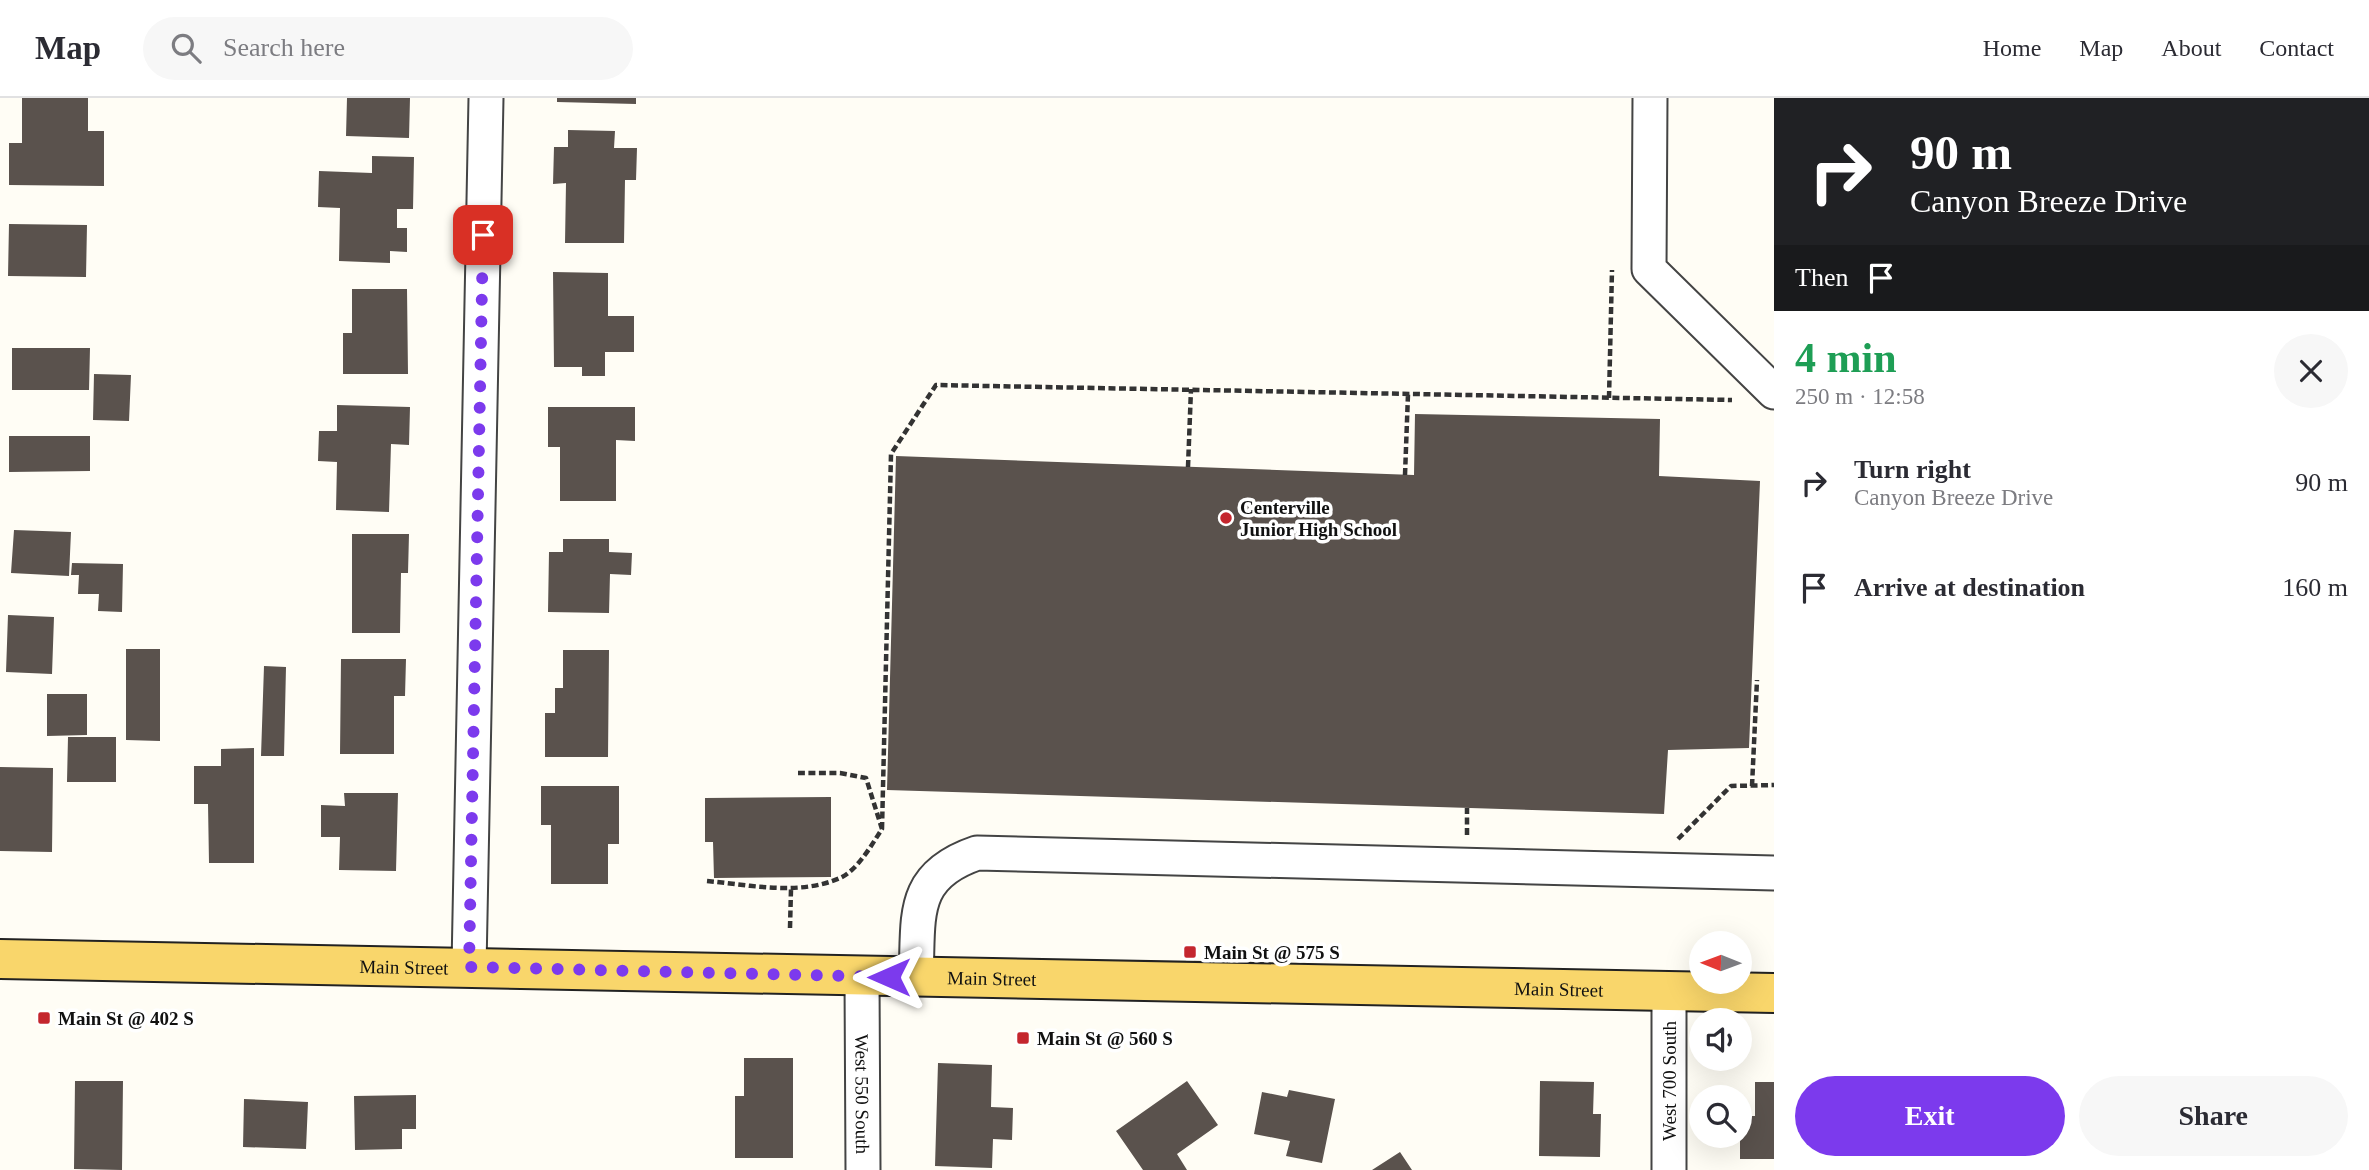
<!DOCTYPE html>
<meta charset="utf-8">
<style>
body{margin:0;font-family:Georgia,serif;background:#f7f7f7;color:#2b2b33;height:100vh;display:flex;flex-direction:column;font-size:26px;white-space:nowrap}
*{box-sizing:border-box;margin:0}
p{font-size:23px;color:#7c7c81}
.icon{flex:none;width:38px;height:38px;fill:none;stroke:currentColor;stroke-width:2;stroke-linecap:round;stroke-linejoin:round}
.map{position:relative;flex:1;overflow:hidden}
.side{display:flex;flex-direction:column;background:#fff;width:595px}
.side>*{flex:none}
.banner{background:#202124;color:#fff;overflow:hidden}
.needle{width:46px;rotate:271deg}
.controls{position:absolute;left:1689px;top:833px;display:grid;gap:14px}
.controls a{display:grid;place-items:center;width:63px;height:63px;border-radius:50%;background:#fff;box-shadow:0 7px 28px #0002;font-size:35px}
.pin{position:absolute;display:grid;place-items:center;width:60px;height:60px;color:#fff;margin:-30px;border-radius:14px;box-shadow:0 4px 10px #0006}
.me{position:absolute;width:77px;margin:-38px;rotate:270deg;stroke-linejoin:round;filter:drop-shadow(0 0 5px #0008)}
.turn{display:flex;align-items:center;gap:24px;height:147px;padding:0 21px;font-size:32px}
.turn .icon{width:91px;height:91px;stroke-width:2.5}
.turn b{display:block;font-size:49px;line-height:60px}
.then{display:flex;align-items:center;height:66px;padding:0 21px;background:#0003;gap:14px;font-size:26px}
.round{display:grid;place-items:center;flex:none;width:74px;height:74px;border-radius:37px;background:#f7f7f7}
.headline{display:flex;align-items:center;justify-content:space-between;height:119px;padding:0 21px}
h1{font-size:42px;font-weight:700;line-height:52px;color:#1e9e55}
.cta{display:flex;gap:14px;margin-top:auto;padding:14px 21px}
.cta a{flex:1;height:80px;border-radius:42px;background:#7c3aed;color:#fff;font-size:28px;font-weight:700;line-height:80px;text-align:center}
.cta a+a{background:#f7f7f7;color:#2b2b33}
ul{padding:0;list-style:none}
li{display:flex;align-items:center;gap:21px;height:105px;padding:0 21px}
li div{flex:1}
li b{display:block;font-size:26px}
li em{font-style:normal}
header{display:flex;align-items:center;gap:42px;box-sizing:border-box;height:98px;padding:0 35px;background:#fff;border-bottom:2px solid #e1e1e2}
header strong{font-size:33px}
nav{display:flex;gap:38px;margin-inline-start:auto;font-size:24px}
.search{width:490px;height:63px;background:#f7f7f7;display:flex;align-items:center;gap:18px;box-sizing:border-box;padding:0 24px;border-radius:38px;color:#7c7c81;font-size:26px}
main{display:flex;flex:1;min-height:0}
.map>svg:first-child{display:block}
.building{fill:#5a524d}
.lines{fill:none;stroke-linecap:round;stroke-linejoin:round}
.minor-casing{stroke:#444;stroke-width:37}
.major-casing{stroke:#222;stroke-width:42}
.path{stroke:#333;stroke-width:4.5;stroke-dasharray:7 3.5;stroke-linecap:butt}
.minor{stroke:#fff;stroke-width:33}
.major{stroke:#f9d66b;stroke-width:38}
.route{stroke:#7c3aed;stroke-width:12;stroke-dasharray:0 21.6}
.poi-dot{fill:#c4262e;stroke:#fff;stroke-width:2.5}
.labels{text-anchor:middle;dominant-baseline:central;stroke-width:7;stroke-linejoin:round;paint-order:stroke}
.poi-label{font-size:19px;font-weight:bold;fill:#111;stroke:#fff;text-anchor:start}
.street-label{font-size:19px;fill:#111;stroke:#fff}
</style>
<header>
<strong>Map</strong>
<div class="search"><svg class="icon" aria-label="search" viewBox="0 0 24 24"><circle cx="10" cy="10" r="6"/><path d="M15 15l6 6"/></svg>Search here</div>
<nav><a>Home</a><a>Map</a><a>About</a><a>Contact</a></nav>
</header>
<main>
<div class="map">
<svg width="1774" height="1072" viewBox="0 0 1774 1072">
<rect width="100%" height="100%" fill="#fffdf5"/>
<path class="building" d="M22,0h66v33h16v55l-95,-1v-42h13z
M347,0h63l-1,40 -63,-2z
M557,0h79v6l-79,-2z
M568,32l47,1 -1,17h23l-1,32h-11l-1,63h-59l1,-60 -13,1 1,-37h14z
M372,58l42,1 -1,52h-16v19h10v24l-17,-1v12l-51,-2 1,-53 -22,-1 1,-36 53,2z
M9,126l78,1 -1,52 -78,-1z
M553,174l55,1v43h26v36h-29v24h-23v-9h-28z
M352,191h55l1,85h-65v-41h9z
M12,250h78l-1,42h-77z
M94,276l37,1 -2,46 -36,-1z
M337,307l73,2 -1,38 -18,-1 -2,68 -53,-2 1,-48 -19,-1 1,-30h18z
M548,309h87v34l-19,-1v61h-56v-54h-12z
M1415,316l245,5 -1,57 101,5 -11,267 -81,2 -4,64 -777,-24 9,-334 518,19z
M9,338h81v35l-81,1z
M14,432l57,2 -2,44 -58,-3z
M352,436h57l-1,39h-7l-1,60h-48z
M563,441h46v13l23,1 -1,22 -21,-1 -1,39 -61,-1 1,-60h14z
M72,465l51,1 -1,48 -24,-1 1,-17h-21l1,-19h-8z
M8,517l46,2 -2,57 -46,-2z
M126,551h34v92l-34,-1z
M563,552h46l-1,107h-63v-44h10v-25h8z
M341,561h65l-1,37h-11v58h-54z
M264,568l22,1 -2,89h-23z
M47,596h40v41l-40,1z
M68,639h48v45h-49z
M254,650v115h-45l-1,-59h-14v-38h27v-17z
M0,669l53,1 -1,84 -52,-1z
M541,688h78v58h-11v40h-57v-59h-10z
M344,695h54l-2,78 -57,-1 1,-33h-19v-32l24,1z
M831,699v80l-117,1 -1,-36h-8v-44z
M744,960h49v100h-58v-62h9z
M938,965l54,2 -1,42 22,1 -1,32 -19,-1 -1,29 -57,-2z
M75,983h48l-1,89 -48,-1z
M1187,983l31,44 -41,29 10,16h-44l-27,-39z
M1540,983l54,1 -1,32h8l-1,43 -61,-1z
M1755,984h19v77h-34v-43h15z
M1289,992l46,9 -13,64 -36,-7 4,-15 -36,-7 8,-42 25,5z
M416,997v34h-14v20l-47,1 -1,-54z
M244,1001l64,3 -2,47 -63,-2z
M1400,1054l12,18h-40z"/>
<g class="lines">
<g class="minor-casing">
<g id="minor">
<path d="M1650,0l-1,171 125,123"/>
<path d="M469,869l17,-869"/>
<path id="s1" d="M862,879l1,193"/>
<path d="M916,879c3,-60 -7,-101 61,-124l797,20"/>
<path d="M1669,894v178"/>
</g>
</g>
<g class="major-casing">
<g id="major">
<path id="s2" d="M0,861l1774,34"/>
</g>
</g>
<path class="path" d="M1609,300l3,-128
M1188,369l3,-78
M1405,377l3,-81
M1752,688l5,-106
M882,731l9,-375 45,-69 796,15
M1467,737v-27
M1678,741l53,-53 43,-1
M707,783c44,4 92,15 133,-3 18,-8 32,-34 42,-49l-16,-51 -26,-5h-42
M790,830l1,-39"/>
<use href="#minor" class="minor"/>
<use href="#major" class="major"/>
</g>
<g class="lines">
<path class="route" d="M483,137l-14,732 420,10"/>
</g>
<g class="poi-dot">
<circle cx="1226" cy="420" r="7"/>
<rect x="1183" y="847" width="14" height="14" rx="3.5"/>
<rect x="37" y="913" width="14" height="14" rx="3.5"/>
<rect x="1016" y="933" width="14" height="14" rx="3.5"/>
</g>
<g class="labels">
<g class="poi-label">
<text x="1240" y="409">Centerville<tspan x="1240" dy="22">Junior High School</tspan></text>
<text x="1204" y="854">Main St @ 575 S</text>
<text x="58" y="920">Main St @ 402 S</text>
<text x="1037" y="940">Main St @ 560 S</text>
</g>
<g class="street-label">
<text stroke="none"><textPath href="#s2" startOffset="404">Main Street</textPath></text>
<text stroke="none"><textPath href="#s2" startOffset="992">Main Street</textPath></text>
<text stroke="none"><textPath href="#s2" startOffset="1559">Main Street</textPath></text>
<text transform="translate(1669 983) rotate(-90)">West 700 South</text>
<text stroke="none"><textPath href="#s1" startOffset="117">West 550 South</textPath></text>
</g>
</g>
</svg>
<div class="controls">
<a><svg class="needle" viewBox="-14 -14 28 28"><path d="M0-13l5 13h-10z" fill="#e53935"/><path d="M0 13l5-13h-10z" fill="#7c7c81"/></svg></a>
<a><svg class="icon" aria-label="sound" viewBox="0 0 24 24"><path d="M4 9h4l5-4v14l-5-4H4zM17 9q2 3 0 6"/></svg></a>
<a><svg class="icon" aria-label="search" viewBox="0 0 24 24"><circle cx="10" cy="10" r="6"/><path d="M15 15l6 6"/></svg></a>
</div>
<div class="pin" style="left:483px;top:137px;background:#d93025"><svg class="icon" aria-label="arrive" viewBox="0 0 24 24"><path d="M6 21V4h12l-3 4 3 4H6"/></svg></div>
<svg class="me" style="left:889px;top:879px" viewBox="-20 -20 40 40"><path d="M0-17L14 15 0 8-14 15z" fill="#7c3aed" stroke="#fff" stroke-width="4"/></svg>
</div>
<section class="side">
<div class="banner">
<div class="turn"><svg class="icon" aria-label="right" viewBox="0 0 24 24"><path d="M7 20v-9h11M14 6l5 5-5 5"/></svg><div><b>90 m</b>Canyon Breeze Drive</div></div>
<div class="then">Then<svg class="icon" aria-label="arrive" viewBox="0 0 24 24"><path d="M6 21V4h12l-3 4 3 4H6"/></svg></div>
</div>
<div class="headline"><div><h1>4 min</h1><p>250 m · 12:58</p></div><a class="round"><svg class="icon" aria-label="close" viewBox="0 0 24 24"><path d="M6 6l12 12M18 6L6 18"/></svg></a></div>
<ul>
<li><svg class="icon" aria-label="right" viewBox="0 0 24 24"><path d="M7 20v-9h11M14 6l5 5-5 5"/></svg><div><b>Turn right</b><p>Canyon Breeze Drive</p></div><em>90 m</em></li>
<li><svg class="icon" aria-label="arrive" viewBox="0 0 24 24"><path d="M6 21V4h12l-3 4 3 4H6"/></svg><div><b>Arrive at destination</b></div><em>160 m</em></li>
</ul>
<div class="cta"><a>Exit</a><a>Share</a></div>
</section>
</main>
